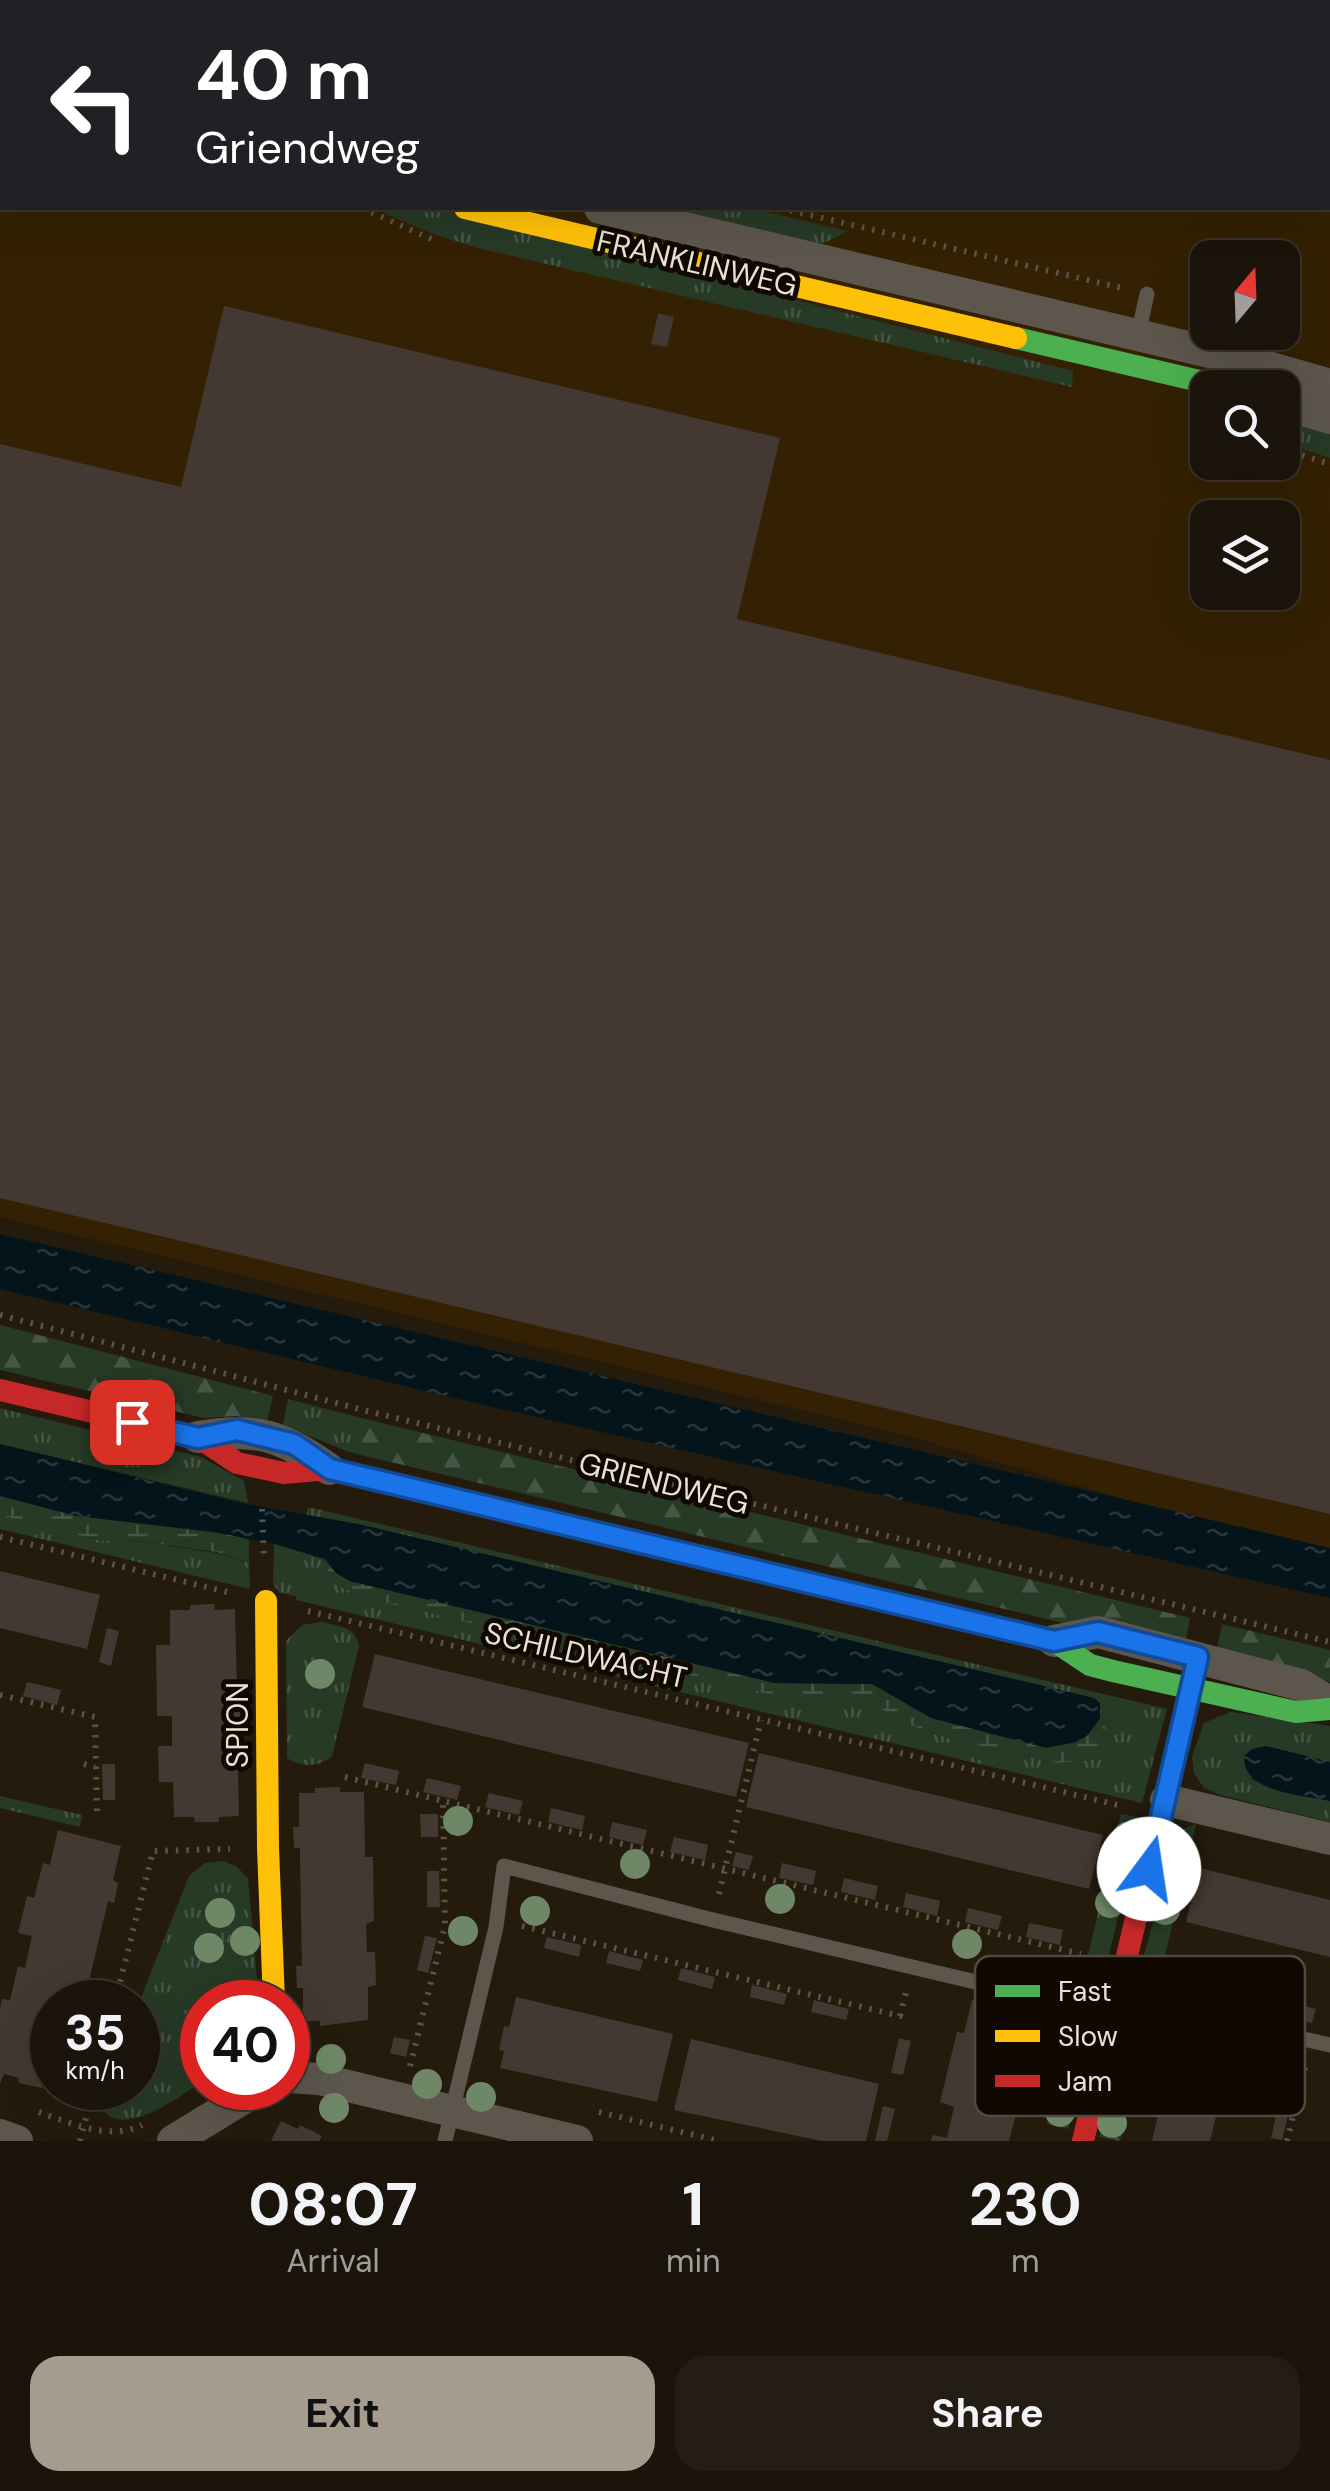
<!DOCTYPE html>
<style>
body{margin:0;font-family:"DM Sans",sans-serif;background:#241d13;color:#f1f3f6;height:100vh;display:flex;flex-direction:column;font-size:38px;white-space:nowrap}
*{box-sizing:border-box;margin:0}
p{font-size:32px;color:#a09e9c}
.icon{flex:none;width:55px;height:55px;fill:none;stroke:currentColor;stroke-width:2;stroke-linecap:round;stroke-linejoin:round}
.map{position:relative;height:2141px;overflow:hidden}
.details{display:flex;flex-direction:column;background:#1b140a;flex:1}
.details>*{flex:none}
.top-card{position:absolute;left:0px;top:0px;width:1330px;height:210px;box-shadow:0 10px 40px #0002,0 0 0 2px #39332b;background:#202124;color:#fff;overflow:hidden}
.needle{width:65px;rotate:19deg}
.fabs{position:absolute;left:1190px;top:240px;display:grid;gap:20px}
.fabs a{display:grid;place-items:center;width:110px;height:110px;border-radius:20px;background:#1b140a;box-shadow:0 10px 40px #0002,0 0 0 2px #39332b;font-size:50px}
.speed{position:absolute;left:30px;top:1980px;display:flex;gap:20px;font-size:50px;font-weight:700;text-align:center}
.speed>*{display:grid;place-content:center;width:130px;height:130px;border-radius:50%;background:#1b140a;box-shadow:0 10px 40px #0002,0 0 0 2px #39332b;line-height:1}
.speed small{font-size:25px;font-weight:400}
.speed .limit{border:15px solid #d22;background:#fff;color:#111}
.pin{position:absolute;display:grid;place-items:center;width:85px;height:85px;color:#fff;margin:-42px;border-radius:20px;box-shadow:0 5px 15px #0006}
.me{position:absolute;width:110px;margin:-55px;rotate:14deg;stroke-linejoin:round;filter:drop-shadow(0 0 8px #0008)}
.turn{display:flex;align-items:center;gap:35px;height:210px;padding:0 30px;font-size:45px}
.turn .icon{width:130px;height:130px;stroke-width:2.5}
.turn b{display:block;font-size:70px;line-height:85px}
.eta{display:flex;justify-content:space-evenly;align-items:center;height:170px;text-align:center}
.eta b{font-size:60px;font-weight:700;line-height:70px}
.button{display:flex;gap:20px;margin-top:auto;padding:20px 30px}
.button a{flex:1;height:115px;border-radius:30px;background:#a59c8d;color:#111;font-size:40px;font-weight:700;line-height:115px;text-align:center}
.button a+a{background:#241d13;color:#f1f3f6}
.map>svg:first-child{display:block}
.built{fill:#342103;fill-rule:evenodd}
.grass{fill:url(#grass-tufts)}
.forest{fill:url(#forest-firs)}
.wetland{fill:url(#wetland-marsh)}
.water{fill:url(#water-ripples)}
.building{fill:#443932}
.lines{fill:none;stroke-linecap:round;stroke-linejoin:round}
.path{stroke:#5b544a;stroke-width:6;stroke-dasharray:2.5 8;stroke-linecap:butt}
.lane{stroke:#5d564d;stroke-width:15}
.street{stroke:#5d564d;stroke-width:32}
.fast{stroke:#4caf50;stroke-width:22}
.slow{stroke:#ffc107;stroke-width:22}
.jam{stroke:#c62828;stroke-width:22}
.tree{fill:#6e8867}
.route-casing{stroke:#114b97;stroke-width:25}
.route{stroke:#1a73e8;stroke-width:18}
.labels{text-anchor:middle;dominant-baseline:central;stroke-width:10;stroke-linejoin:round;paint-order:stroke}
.street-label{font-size:30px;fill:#ebe1d2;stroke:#100902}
.key{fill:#100902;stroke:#524a40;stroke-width:2.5}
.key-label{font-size:28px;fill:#ebe1d2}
</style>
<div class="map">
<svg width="1330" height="2141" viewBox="0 0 1330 2141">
<defs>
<pattern id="grass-tufts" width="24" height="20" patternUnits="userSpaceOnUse" patternTransform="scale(2.5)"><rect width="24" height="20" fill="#273a26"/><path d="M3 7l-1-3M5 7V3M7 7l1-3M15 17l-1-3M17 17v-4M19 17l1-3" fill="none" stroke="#465645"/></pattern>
<pattern id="forest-firs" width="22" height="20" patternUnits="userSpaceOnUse" patternTransform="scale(2.5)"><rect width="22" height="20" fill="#273a26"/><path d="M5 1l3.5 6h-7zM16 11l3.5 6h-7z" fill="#465645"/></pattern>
<pattern id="wetland-marsh" width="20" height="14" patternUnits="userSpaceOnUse" patternTransform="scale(2.5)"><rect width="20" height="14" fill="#273a26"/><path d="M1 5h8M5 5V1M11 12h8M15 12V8" fill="none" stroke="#465645"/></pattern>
<pattern id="water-ripples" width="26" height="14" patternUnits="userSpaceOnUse" patternTransform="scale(2.5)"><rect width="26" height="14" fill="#03141b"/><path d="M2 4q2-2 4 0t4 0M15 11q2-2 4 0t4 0" fill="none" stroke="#28363b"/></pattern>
</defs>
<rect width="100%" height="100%" fill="#241b0d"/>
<path class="built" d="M0,0h1330v1559l-422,-123 -908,-219zM2,2h1326v206h-1326zM1208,258h74v74h-74zM1208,388h74v74h-74zM1208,518h74v74h-74z"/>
<path class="grass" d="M373,208h63l637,163 -1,16 -598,-140 -43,-14z
M642,208h107l99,23 -26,13z
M1282,415l48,15v28l-47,-16z
M288,1399l73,19 -12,34 -66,-27z
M0,1408l201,49 43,24 4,22 -248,-59z
M308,1507l859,202 -25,94 -846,-203v-4l-16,-3 -7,-9 1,-40 51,15 6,24 504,112 30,1 31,24 55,19 107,24 42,-4 11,-21 -11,-20v-15l-6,-5 -736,-174 -52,-8z
M0,1515l102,26 20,-2 95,14 32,10 1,26 -250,-60z
M322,1622c16,4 35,5 37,24l-27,110c-13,12 -31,11 -45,2l-1,-117 16,-16z
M1231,1712l99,14v36l-64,-16 -15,33 17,8 62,14v21l-109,-27 -17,-7 -10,-15 -2,-16 12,-34z
M0,1796l82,19 -2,12 -80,-19z
M1121,1814l21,4 -43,178 -19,-6z
M1196,1824l-38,161 -21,-5 42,-149z
M224,1861l12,5 12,12 11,124h-57v79c-19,14 -78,58 -99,29 -5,-7 -4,-14 -2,-22h37v-83l51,-129 16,-13z
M1129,2014l20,6 -29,121 -21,-4z
M1071,2023l21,4 -24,102 -21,-5z"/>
<path class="forest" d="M0,1325l273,71 -6,25 -31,-5 -32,2 -204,-48z
M361,1418l829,200 -5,26 -122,-21 -714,-171z
M1222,1624l108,26v32l-29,-11 -84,-22z"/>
<path class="wetland" d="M0,1496l77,20 157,19 15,5v23l-32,-11 -95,-13 -20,2 -102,-26z
M325,1559l11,14 14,8 424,102 98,1 28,15 195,27 5,-8 11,19 -11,22 -42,4 -107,-24 -55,-19 -31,-24 -78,2 -421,-100 -35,-15z"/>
<path class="water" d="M0,1234l1330,314v50l-842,-192 -488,-117z
M0,1444l241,59 117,21 736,174 6,5v15l-12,17 -11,7 -31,6 -115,-30 -59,-34 -98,-1 -424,-102 -14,-8 -11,-14 -50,-15 -67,-13 -131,-15 -77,-20z
M1266,1746l64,16v39c-27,-6 -88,-8 -86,-45l8,-7z"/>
<path class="building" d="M224,306l556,132 -43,181 593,141v754l-1330,-316v-754l181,43z
M658,313l16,4 -7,30 -16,-3z
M0,1571l100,24 -13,54 -87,-21z
M214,1604l1,6 20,-1 2,85h3l1,37h-4l2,85 -20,1v5h-24l-1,-5h-20l-1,-35h-14l-1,-36h14v-30h-15l-1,-71h14v-35h20v-5z
M107,1628l12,3 -8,35 -12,-4z
M375,1654l374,89 -13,54 -374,-90z
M27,1682l34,8 -4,15 -34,-9z
M759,1753l344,82 -14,54 -343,-82z
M365,1763l34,8 -3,14 -35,-7z
M102,1764h13v36h-12z
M427,1778l34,8 -4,14 -34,-8z
M340,1787v5h24l1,65h8l1,64 -8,3 1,28h8l1,33 -8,2v33l-48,6v-5h-17v-33h-6l-1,-22h6l-2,-107v-11h-6l-1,-21h6v-34h16v-5z
M489,1793l34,8 -4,14 -34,-8z
M551,1808l34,8 -3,14 -34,-8z
M420,1814h18v23h-17z
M612,1822l35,8 -4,15 -34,-8z
M58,1830l63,16 -8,34 5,3 -4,20 -6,-2 -24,101h-32v84l-9,-2 -1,4 -24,-5 1,-5 -15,-4 -4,10v-76l2,-9 8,1 8,-34 7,2 7,-32 -14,-3 9,-37 7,2 9,-35 7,2z
M674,1837l34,8 -3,15 -35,-8z
M736,1852l17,4 -4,14 -17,-4z
M782,1863l34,8 -3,14 -34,-7z
M1199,1868l131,32v57l-144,-35z
M427,1871h12l1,36h-13z
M844,1878l34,8 -3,14 -34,-8z
M906,1893l34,8 -3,15 -34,-9z
M968,1908l34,8 -4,14 -33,-8z
M1029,1923l34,7 -3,15 -34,-8z
M425,1936l12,2 -9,35 -11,-3z
M547,1937l34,8 -2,12 -35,-9z
M609,1951l34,9 -3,11 -34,-8z
M681,1968l34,9 -3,12 -34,-9z
M752,1985l35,9 -3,11 -34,-8z
M516,1997l157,37 -16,68 -157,-34 4,-17 -5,-1 5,-24 5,1z
M814,2000l35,9 -3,11 -35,-8z
M972,2000l69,16 -32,125h-78l1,-6 15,3 7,-31 -14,-5 17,-70 7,1z
M1281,2000l35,9 -4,14 -34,-8z
M394,2037l16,3 -4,17 -16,-4z
M899,2038l12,3 -8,34 -12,-2z
M691,2039l188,45 -13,57h-44l-148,-31z
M1171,2061l55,14 -16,66h-58z
M1279,2103l11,3 -8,34 -11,-2z
M883,2106l12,3 -8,32h-12z
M281,2121l17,8 2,-4 22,11 -3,5h-48z"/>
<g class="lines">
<path class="path" d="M157,0l1,2
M294,0l2,2
M362,208l76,34
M780,208l342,80
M1282,449l48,15
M0,1315l367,96 963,231
M262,1509l2,52
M0,1537l227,55
M308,1611l814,195
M0,1695l95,22 2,101
M84,1764l11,3
M345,1777l98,24
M719,1894l42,-174
M522,1926l378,90 6,-24
M115,2002l38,-151 77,-2
M1149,2052l151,36
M410,2066l35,-140 -2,-125 638,153
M39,2112c31,11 70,29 103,13
M599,2112l120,29
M80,2141l14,-53
M1287,2141l19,-77"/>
<path class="lane" d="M1138,335l9,-41
M1122,1998l208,47
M445,2141l51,-214 8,-61 209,54 398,94"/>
<path class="street" d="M205,0l2,2
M243,0l1,2
M600,208l643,152 87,25
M1282,404l48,14
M198,1437c58,-10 83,-2 131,32
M1054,1641l44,-9 203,53 29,17
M1166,1800l164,39
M288,2077l31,2 258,62
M0,2135l17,6
M173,2141l87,-53"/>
<path class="fast" d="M1016,338l213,50
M559,1523l495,118 36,24 23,6 183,41 34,-3"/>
<path class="slow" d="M465,208l551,130
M266,1601l2,247 6,154"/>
<path class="jam" d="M0,1390l198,47 39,26 47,10 45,-4 230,54
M1083,2141l115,-484"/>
</g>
<g class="tree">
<circle cx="320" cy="1674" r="15"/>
<circle cx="458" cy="1821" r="15"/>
<circle cx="1127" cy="1837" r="15"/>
<circle cx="1178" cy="1858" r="15"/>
<circle cx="635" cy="1864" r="15"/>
<circle cx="780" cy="1899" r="15"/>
<circle cx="1110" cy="1903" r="15"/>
<circle cx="1165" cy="1910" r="15"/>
<circle cx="535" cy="1911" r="15"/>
<circle cx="220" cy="1913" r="15"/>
<circle cx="463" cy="1931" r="15"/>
<circle cx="245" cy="1941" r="15"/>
<circle cx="967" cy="1944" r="15"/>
<circle cx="209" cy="1948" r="15"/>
<circle cx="331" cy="2059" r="15"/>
<circle cx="427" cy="2084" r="15"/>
<circle cx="481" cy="2097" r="15"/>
<circle cx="334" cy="2108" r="15"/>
<circle cx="1060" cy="2112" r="15"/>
<circle cx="1112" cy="2123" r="15"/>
</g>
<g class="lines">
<g class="route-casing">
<path id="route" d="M132,1422l66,16 39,-8 57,14 36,25 724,172 44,-9 100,25 -49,212"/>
</g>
<use href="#route" class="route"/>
</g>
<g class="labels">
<g class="street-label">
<text transform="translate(697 263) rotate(13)">FRANKLINWEG</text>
<text transform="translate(664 1483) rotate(14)">GRIENDWEG</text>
<text transform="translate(586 1655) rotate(13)">SCHILDWACHT</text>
<text transform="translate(237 1725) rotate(-90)">SPION</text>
</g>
</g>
<rect x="975" y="1956" width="330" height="160" rx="15" class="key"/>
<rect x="995" y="1985" width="45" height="12" fill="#4caf50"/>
<rect x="995" y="2030" width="45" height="12" fill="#ffc107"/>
<rect x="995" y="2075" width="45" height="12" fill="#c62828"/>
<g class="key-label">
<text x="1058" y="2001">Fast</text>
<text x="1058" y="2046">Slow</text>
<text x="1058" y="2091">Jam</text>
</g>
</svg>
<div class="fabs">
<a><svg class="needle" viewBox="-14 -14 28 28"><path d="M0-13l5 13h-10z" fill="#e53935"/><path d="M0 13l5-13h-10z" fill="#a09e9c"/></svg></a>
<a><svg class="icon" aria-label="search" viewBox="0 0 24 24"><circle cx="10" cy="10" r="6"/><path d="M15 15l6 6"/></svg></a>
<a><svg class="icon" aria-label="layers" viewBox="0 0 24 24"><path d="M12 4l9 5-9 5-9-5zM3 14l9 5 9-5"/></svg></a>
</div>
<div class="speed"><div>35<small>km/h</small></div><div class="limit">40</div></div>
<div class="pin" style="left:132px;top:1422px;background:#d93025"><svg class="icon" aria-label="arrive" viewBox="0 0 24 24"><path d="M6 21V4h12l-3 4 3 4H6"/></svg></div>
<svg class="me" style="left:1149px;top:1869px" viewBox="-20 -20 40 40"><circle r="19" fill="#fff"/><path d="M0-13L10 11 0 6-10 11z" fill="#1a73e8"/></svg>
<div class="top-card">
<div class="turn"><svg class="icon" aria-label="left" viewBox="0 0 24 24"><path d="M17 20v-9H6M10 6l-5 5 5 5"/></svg><div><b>40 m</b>Griendweg</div></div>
</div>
</div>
<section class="details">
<div class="eta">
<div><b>08:07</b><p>Arrival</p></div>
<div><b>1</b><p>min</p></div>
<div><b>230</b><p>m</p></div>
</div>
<div class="button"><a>Exit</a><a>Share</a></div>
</section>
